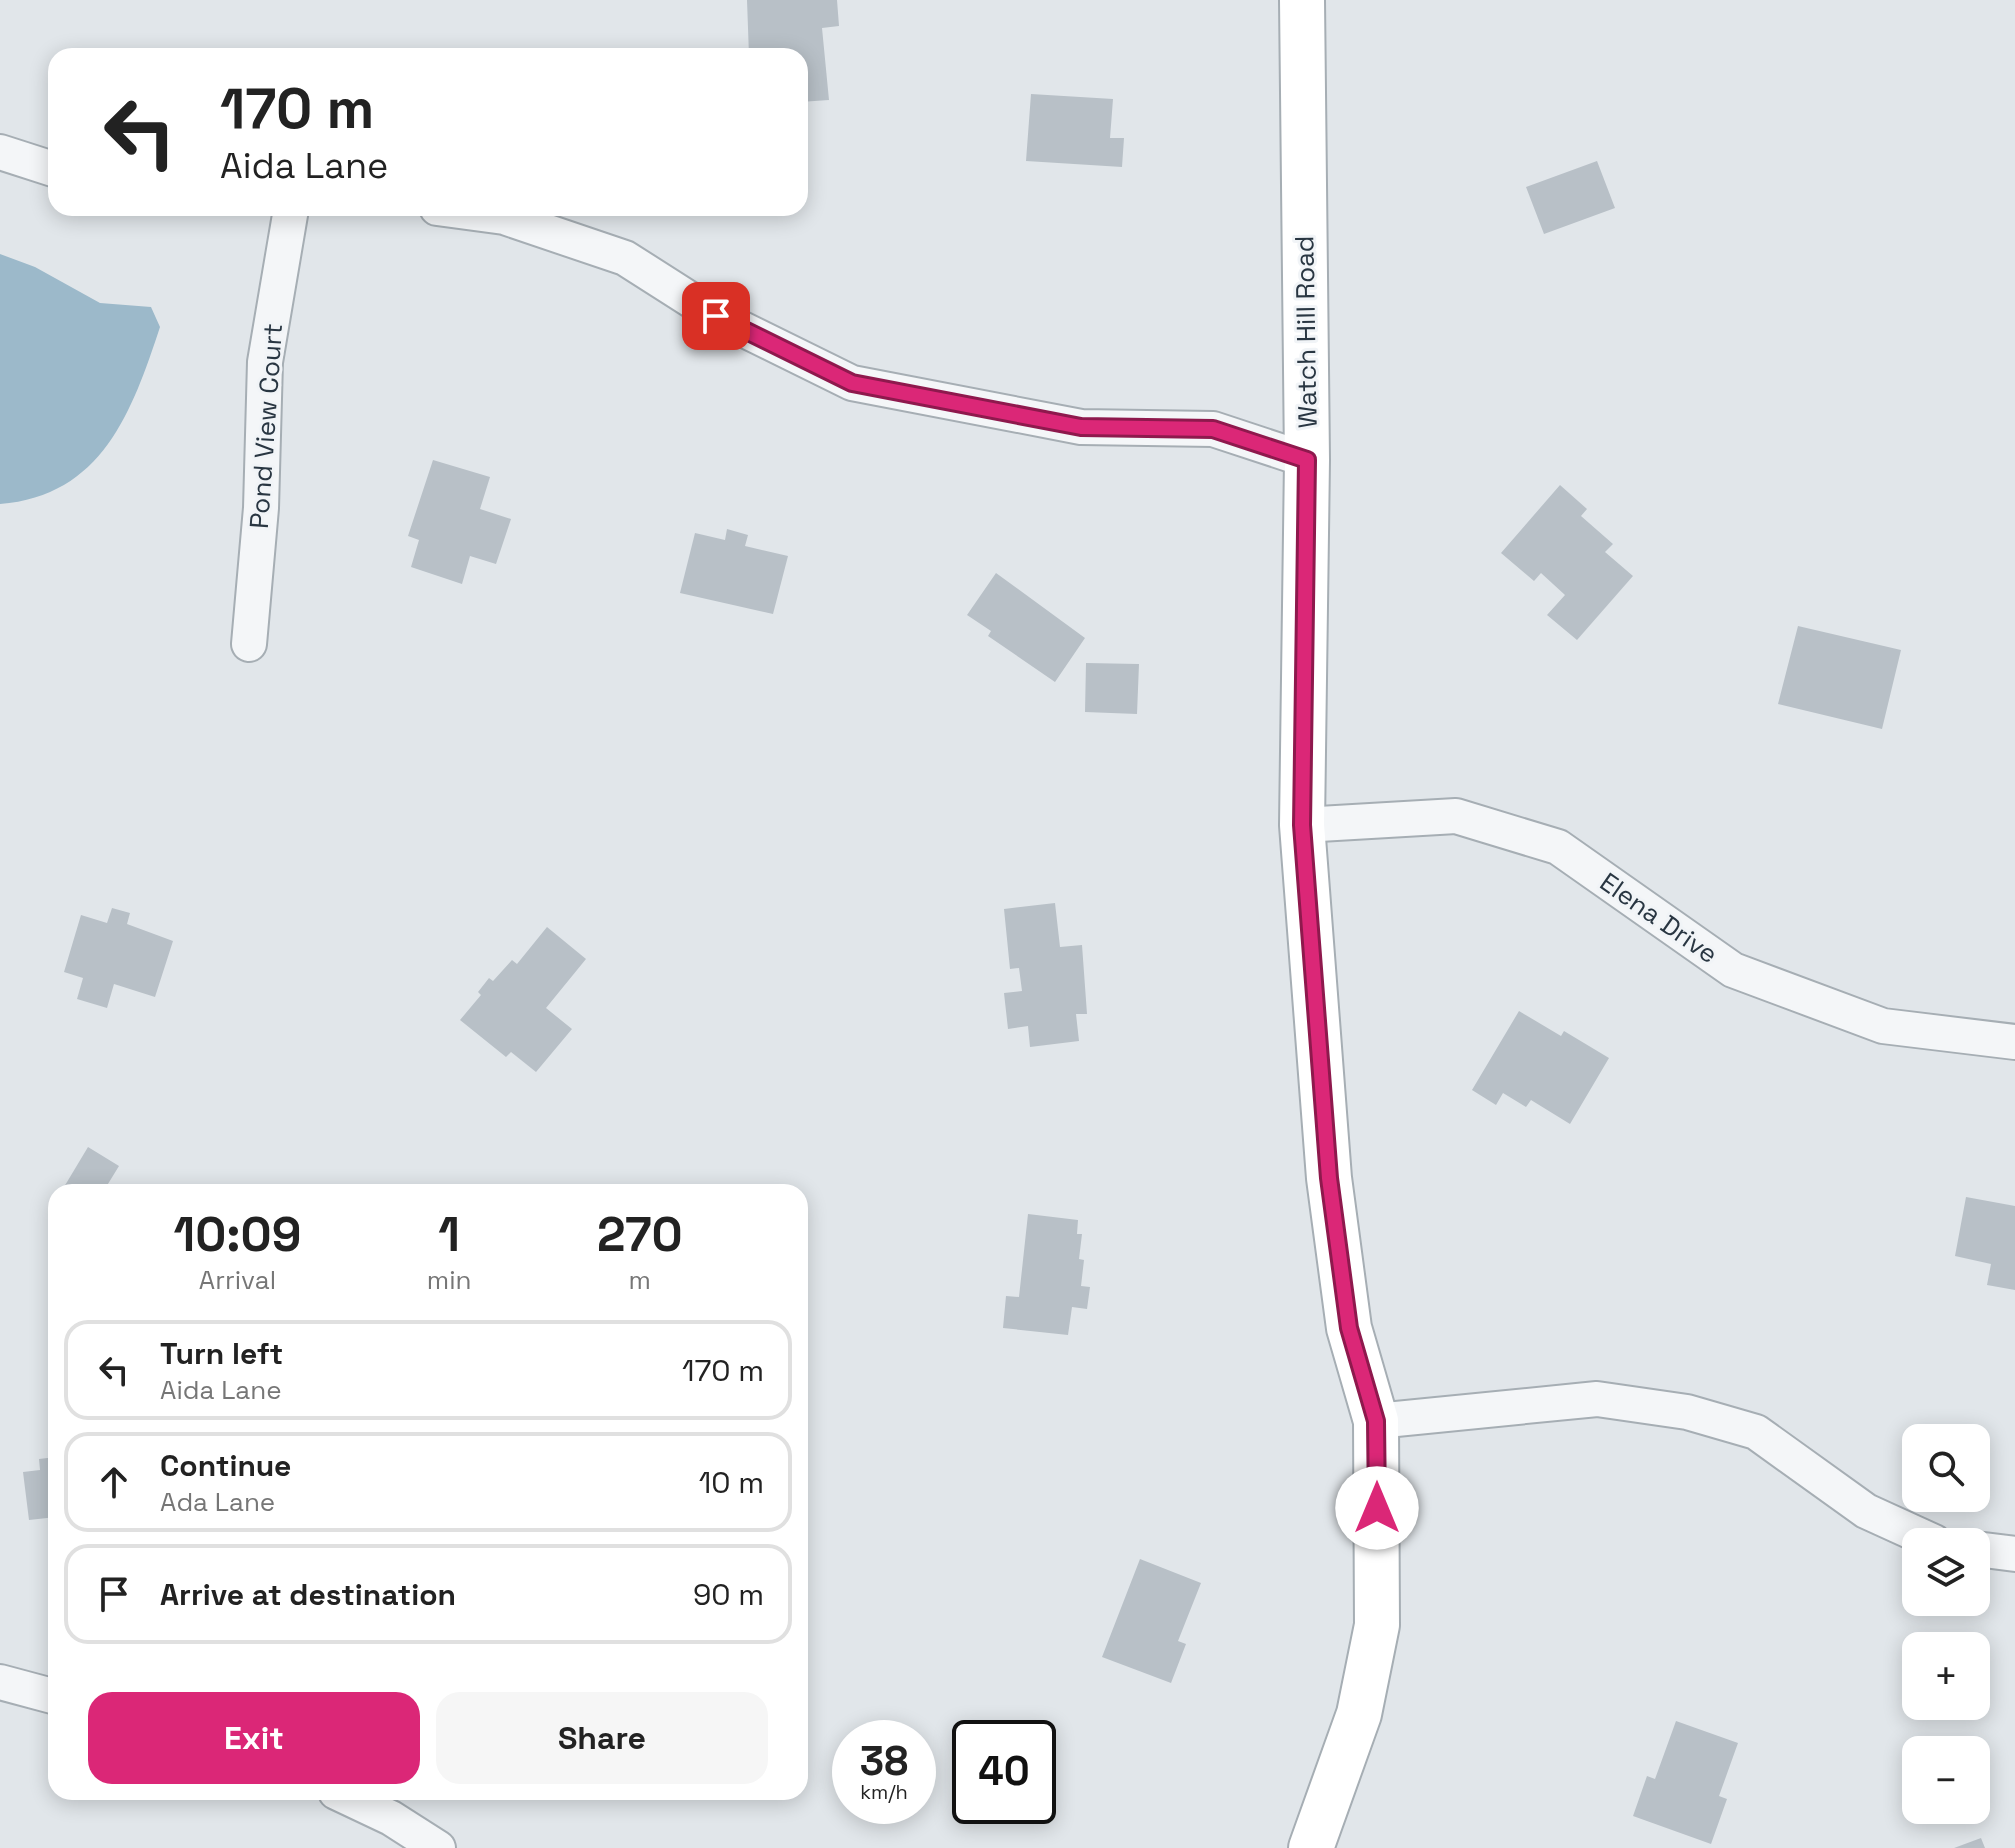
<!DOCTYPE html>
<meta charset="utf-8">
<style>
body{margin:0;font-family:"Space Grotesk",sans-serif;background:#f6f6f6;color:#222;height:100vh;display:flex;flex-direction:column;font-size:30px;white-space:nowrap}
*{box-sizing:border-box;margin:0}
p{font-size:26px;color:#767676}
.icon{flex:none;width:44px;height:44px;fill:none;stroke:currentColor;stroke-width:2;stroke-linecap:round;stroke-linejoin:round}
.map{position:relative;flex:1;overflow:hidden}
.panel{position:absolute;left:48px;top:1184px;width:760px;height:616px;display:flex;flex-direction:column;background:#fff;border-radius:24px;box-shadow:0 4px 20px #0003}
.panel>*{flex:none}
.hud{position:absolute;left:48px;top:48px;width:760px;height:168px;border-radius:24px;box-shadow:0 4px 20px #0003;background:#fff;color:#222;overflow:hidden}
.buttons{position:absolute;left:1902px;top:1424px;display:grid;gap:16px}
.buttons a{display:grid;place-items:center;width:88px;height:88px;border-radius:16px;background:#fff;box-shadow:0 4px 20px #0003;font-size:40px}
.speed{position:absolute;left:832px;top:1720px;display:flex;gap:16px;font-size:40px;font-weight:700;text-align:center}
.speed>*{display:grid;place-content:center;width:104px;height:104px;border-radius:50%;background:#fff;box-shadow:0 4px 20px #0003;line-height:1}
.speed small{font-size:20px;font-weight:400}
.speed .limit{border:4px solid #111;border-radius:12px;background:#fff;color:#111}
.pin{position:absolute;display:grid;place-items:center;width:68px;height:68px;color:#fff;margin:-34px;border-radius:16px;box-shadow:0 4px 12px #0006}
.me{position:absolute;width:88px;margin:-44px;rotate:0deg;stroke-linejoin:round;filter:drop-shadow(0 0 6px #0008)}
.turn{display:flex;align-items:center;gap:28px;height:168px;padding:0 40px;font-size:36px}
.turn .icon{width:104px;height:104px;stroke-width:2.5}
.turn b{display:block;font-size:56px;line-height:68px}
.eta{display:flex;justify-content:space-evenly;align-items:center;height:136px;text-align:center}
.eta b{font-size:48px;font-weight:800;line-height:56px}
.action{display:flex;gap:16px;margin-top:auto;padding:16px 40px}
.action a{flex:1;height:92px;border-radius:24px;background:#db2777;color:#fff;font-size:32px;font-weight:800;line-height:92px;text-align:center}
.action a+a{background:#f6f6f6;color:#222}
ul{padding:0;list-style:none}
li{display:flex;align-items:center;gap:24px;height:100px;margin:0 16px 12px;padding:0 24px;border:4px solid #e0e0e0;border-radius:24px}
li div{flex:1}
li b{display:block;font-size:30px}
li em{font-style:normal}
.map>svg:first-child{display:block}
.water{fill:#9cb9ca}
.building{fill:#b8c0c7}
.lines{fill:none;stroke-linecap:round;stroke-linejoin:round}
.street-casing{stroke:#a6aeb4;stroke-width:38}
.secondary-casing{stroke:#a6aeb4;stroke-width:48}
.street{stroke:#f4f6f8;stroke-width:34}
.secondary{stroke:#fff;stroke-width:44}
.route-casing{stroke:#8e194d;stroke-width:20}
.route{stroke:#db2777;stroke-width:14}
.labels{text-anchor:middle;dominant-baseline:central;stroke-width:6;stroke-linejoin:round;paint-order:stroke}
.street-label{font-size:26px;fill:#293642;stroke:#f1f4f7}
</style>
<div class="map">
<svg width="2015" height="1848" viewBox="0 0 2015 1848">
<rect width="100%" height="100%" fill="#e1e6ea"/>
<path class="water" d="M0,254l35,13 65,36 51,4 9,20c-28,85 -58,169 -160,177z"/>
<path class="building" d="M747,0h90l2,26 -17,2 7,72 -29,2v-46h-51z
M1031,94l82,5 -3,39h14l-2,29 -96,-6z
M1597,161l18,47 -71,26 -18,-47z
M433,460l57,17 -10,32 31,10 -15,45 -26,-8 -8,28 -51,-17 8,-27 -11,-4z
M1560,485l27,24 -6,7 32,28 -8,8 28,24 -56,64 -30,-25 18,-20 -24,-22 -7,8 -33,-28z
M727,529l21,6 -3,11 43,10 -15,58 -93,-21 15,-60 30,7z
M996,573l89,65 -30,44 -67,-46 3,-5 -24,-16z
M1798,626l103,24 -19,79 -104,-25z
M1086,663l53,1 -2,50 -52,-2z
M1055,903l5,44 22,-2 5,69h-11l3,27 -49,6 -2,-21 -20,3 -4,-36 18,-2 -3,-23 -9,1 -6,-60z
M112,908l18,5 -3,11 46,17 -18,56 -41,-13 -7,24 -30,-9 6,-21 -19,-6 17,-57 26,8z
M547,927l39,32 -40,49 26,21 -36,43 -25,-20 -5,5 -46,-37 21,-25 -3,-3 11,-14 4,3 19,-21 5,4z
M1519,1011l42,25 3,-5 45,27 -39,66 -39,-24 -5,7 -23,-14 -7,12 -24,-15z
M88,1147l31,19 -16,26h-42z
M1966,1197l49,9v84l-28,-5 4,-21 -36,-8z
M1028,1214l50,6 -1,14h5l-3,25 5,1 -3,26 9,1 -3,22 -15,-2 -4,28 -65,-7 3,-32 13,1z
M56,1457v60l-27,3 -6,-48 17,-2 -1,-11z
M1140,1559l61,24 -23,58 8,3 -15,39 -69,-26z
M1676,1721l62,22 -19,53 8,3 -16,45 -78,-28 14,-40 8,3z
M1981,1838l4,10h-31z"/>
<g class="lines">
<g class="street-casing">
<path id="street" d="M0,152l56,18
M437,208l67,9 121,41 91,58 136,67 229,44 132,2 94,31
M249,644l12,-136 4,-146 26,-153
M1302,825l154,-9 102,31 175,123 150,56 132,16
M1376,1421l221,-22 90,13 69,20 110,79 68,31
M1976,1549l39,5
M0,1682l56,15
M336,1792l55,26 47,30"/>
</g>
<g class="secondary-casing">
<path id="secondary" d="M1302,0l5,460 -5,365 27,353 20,150 27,93 1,204 -18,89 -48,134"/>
</g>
<use href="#street" class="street"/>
<use href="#secondary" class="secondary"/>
</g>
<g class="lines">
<g class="route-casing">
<path id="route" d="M716,316l136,67 229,44 132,2 94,31 -5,365 27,353 20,150 27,93 1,87"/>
</g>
<use href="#route" class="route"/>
</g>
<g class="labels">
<g class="street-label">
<text transform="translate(1306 332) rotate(-91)">Watch Hill Road</text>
<text transform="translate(266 426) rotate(-86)">Pond View Court</text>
<text transform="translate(1659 918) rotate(35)">Elena Drive</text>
</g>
</g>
</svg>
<div class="buttons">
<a><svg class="icon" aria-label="search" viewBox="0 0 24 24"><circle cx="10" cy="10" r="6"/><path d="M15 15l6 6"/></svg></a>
<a><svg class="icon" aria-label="layers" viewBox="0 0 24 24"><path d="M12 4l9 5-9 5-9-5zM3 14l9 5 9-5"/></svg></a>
<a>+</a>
<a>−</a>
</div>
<div class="speed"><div>38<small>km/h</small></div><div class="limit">40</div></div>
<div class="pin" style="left:716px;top:316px;background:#d93025"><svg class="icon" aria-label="arrive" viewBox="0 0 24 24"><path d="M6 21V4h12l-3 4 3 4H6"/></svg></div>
<svg class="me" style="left:1377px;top:1508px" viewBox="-20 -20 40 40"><circle r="19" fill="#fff"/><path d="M0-13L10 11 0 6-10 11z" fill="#db2777"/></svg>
<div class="hud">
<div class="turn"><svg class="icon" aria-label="left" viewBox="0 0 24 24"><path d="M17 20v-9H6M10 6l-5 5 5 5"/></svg><div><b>170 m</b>Aida Lane</div></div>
</div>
<section class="panel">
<div class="eta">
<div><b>10:09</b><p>Arrival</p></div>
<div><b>1</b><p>min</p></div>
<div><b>270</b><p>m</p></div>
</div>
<ul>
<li><svg class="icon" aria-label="left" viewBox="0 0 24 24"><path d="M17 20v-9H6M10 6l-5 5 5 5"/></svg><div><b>Turn left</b><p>Aida Lane</p></div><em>170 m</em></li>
<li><svg class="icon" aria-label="ahead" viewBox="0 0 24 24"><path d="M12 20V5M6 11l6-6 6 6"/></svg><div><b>Continue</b><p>Ada Lane</p></div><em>10 m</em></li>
<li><svg class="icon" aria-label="arrive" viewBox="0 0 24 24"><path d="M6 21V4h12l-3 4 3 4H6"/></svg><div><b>Arrive at destination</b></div><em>90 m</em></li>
</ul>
<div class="action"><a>Exit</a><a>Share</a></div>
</section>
</div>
